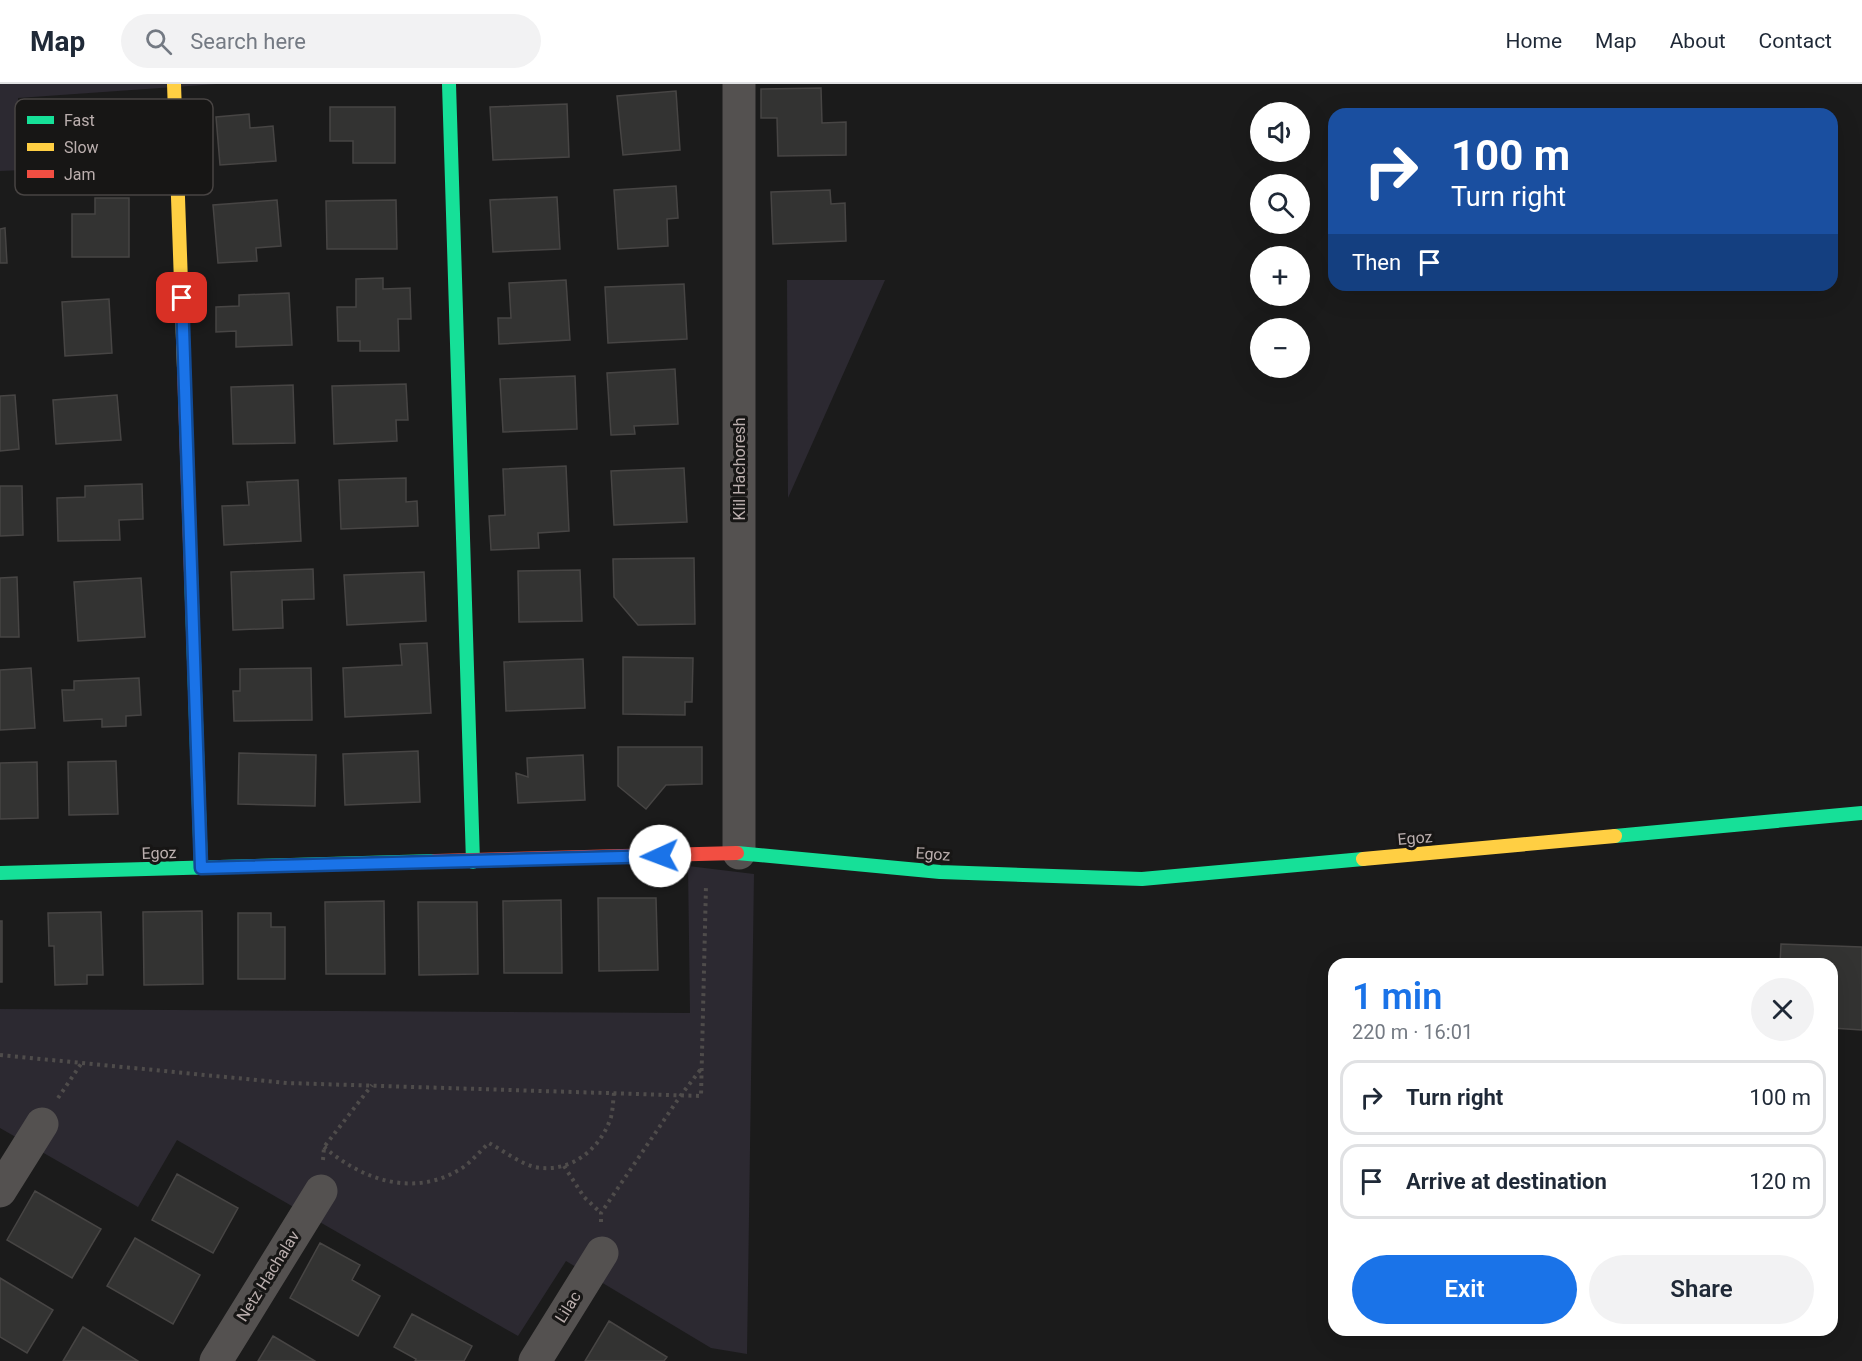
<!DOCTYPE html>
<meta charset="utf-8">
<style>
body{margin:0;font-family:Roboto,sans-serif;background:#f2f2f3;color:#1f2937;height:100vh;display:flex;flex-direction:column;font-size:22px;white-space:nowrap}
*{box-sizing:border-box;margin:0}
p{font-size:20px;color:#747a83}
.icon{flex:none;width:33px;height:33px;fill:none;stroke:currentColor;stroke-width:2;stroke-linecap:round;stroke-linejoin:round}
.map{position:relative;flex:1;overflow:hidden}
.details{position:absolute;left:1328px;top:874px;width:510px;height:378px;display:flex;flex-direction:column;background:#fff;border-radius:18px;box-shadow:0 6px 24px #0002}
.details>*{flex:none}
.top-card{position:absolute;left:1328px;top:24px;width:510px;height:183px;border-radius:18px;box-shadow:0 6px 24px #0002;background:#1a4fa0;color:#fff;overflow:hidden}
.tools{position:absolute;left:1250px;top:18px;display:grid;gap:12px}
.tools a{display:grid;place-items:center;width:60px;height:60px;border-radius:50%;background:#fff;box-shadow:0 6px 24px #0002;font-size:30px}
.pin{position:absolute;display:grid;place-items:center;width:51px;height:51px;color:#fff;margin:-26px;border-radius:12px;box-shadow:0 3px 9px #0006}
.me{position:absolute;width:66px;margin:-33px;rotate:268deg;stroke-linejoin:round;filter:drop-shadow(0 0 4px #0008)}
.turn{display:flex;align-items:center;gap:21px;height:126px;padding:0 24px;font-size:27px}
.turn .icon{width:78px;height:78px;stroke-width:2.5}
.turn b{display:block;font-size:42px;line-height:51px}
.then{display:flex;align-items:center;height:57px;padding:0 24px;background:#0003;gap:12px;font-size:22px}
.round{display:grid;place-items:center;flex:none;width:63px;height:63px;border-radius:32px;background:#f2f2f3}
.headline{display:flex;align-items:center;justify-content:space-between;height:102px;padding:0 24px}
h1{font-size:36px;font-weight:600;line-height:45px;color:#1a73e8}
.cta{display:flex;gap:12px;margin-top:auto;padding:12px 24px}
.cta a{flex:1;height:69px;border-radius:36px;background:#1a73e8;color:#fff;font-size:24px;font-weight:600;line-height:69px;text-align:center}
.cta a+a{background:#f2f2f3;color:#1f2937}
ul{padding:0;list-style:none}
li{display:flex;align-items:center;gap:18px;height:75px;margin:0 12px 9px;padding:0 12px;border:3px solid #e0e1e3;border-radius:18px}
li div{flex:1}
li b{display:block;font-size:22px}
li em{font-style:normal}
header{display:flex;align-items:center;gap:36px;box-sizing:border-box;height:84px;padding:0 30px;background:#fff;border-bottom:2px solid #e0e1e3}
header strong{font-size:28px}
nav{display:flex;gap:33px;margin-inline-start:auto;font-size:21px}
.search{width:420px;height:54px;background:#f2f2f3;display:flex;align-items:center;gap:15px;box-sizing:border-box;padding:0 21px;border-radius:33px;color:#747a83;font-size:22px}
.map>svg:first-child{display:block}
.green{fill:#2c2931}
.building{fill:#333332;stroke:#474544;stroke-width:1.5}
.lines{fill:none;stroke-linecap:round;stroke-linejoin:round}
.path{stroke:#4f4c4b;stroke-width:4;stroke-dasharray:3 4.5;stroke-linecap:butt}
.street{stroke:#545150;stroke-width:33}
.fast{stroke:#16e098;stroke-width:14}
.slow{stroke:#ffcf43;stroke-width:14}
.jam{stroke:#f24e42;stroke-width:14}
.route-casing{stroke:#114b97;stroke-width:15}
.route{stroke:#1a73e8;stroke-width:10}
.labels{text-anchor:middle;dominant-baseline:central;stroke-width:6;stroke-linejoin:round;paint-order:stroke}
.street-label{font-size:16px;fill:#bbafae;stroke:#171615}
.key{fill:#171615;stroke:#484443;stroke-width:1.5}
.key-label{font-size:16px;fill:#bbafae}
</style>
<header>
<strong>Map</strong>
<div class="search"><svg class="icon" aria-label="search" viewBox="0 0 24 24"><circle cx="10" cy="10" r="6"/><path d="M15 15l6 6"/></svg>Search here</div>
<nav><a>Home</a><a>Map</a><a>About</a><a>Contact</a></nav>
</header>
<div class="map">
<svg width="1862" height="1277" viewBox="0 0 1862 1277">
<rect width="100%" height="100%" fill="#1b1b1b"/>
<path class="green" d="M0,0h217l-199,14 5,72 -23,1z
M787,196h98l-97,218z
M688,782l66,8 -7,480 -36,-6 -145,-87 -48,75 -341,-196 -39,67 -138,-79v-119l690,4z"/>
<path class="building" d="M821,4l1,35 24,-1v33l-68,1 -1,-38h-16v-29z
M676,7l4,59 -57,5 -6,-59z
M567,20l2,53 -76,3 -3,-53z
M330,23h65v56h-42v-22h-23z
M249,30l1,14 23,-2 3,35 -56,4 -4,-48z
M676,102l2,32 -11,1 1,27 -50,3 -4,-59z
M830,106l1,14 14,-1 1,38 -73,3 -2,-52z
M557,113l3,52 -67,3 -3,-52z
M95,114h34v59h-57v-43h23z
M277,116l4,46 -25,2 1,13 -39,2 -5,-58z
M396,116l1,49h-70l-1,-48z
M5,144l2,35h-7v-34z
M383,194v11l27,-1 1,31h-13l1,32h-39v-10h-22l-1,-34h19v-28z
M566,196l4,60 -71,4 -1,-26h13l-2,-35z
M684,200l3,55 -79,4 -3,-56z
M289,209l3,52 -56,2v-16l-20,1v-25l23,-1v-11z
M109,215l3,54 -47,3 -3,-54z
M675,285l3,55 -44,2 1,8 -24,1 -4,-62z
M575,292l2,53 -74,3 -3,-53z
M406,300l2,36h-12l1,21 -63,3 -2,-58z
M293,301l2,58 -62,1 -2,-57z
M15,311l4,54 -19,2v-55z
M117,311l4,45 -65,4 -3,-44z
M566,382l3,65 -31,2 1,15 -48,2 -2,-34 16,-1 -2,-46z
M684,384l3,54 -73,3 -3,-54z
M406,394v24l11,-1 1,25 -77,3 -2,-49z
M298,396l3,61 -77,4 -2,-39 27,-1 -2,-23z
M142,400l1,35 -24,1 1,20 -62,1 -1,-43 28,-1v-11z
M0,402h22l1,49 -23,1z
M694,474l1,66 -57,1 -24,-28 -1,-38z
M313,485l1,30 -32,1 1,28 -50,2 -2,-58z
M580,486l2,51 -63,1 -1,-51z
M424,488l2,49 -79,4 -3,-50z
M17,493l2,60h-19v-59z
M141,494l4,59 -67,4 -4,-59z
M427,559l4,70 -86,4 -2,-49 59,-3 -2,-21z
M623,573l70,1 -1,44h-7v13l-62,-1z
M583,575l2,49 -79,3 -2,-49z
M31,584l4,60 -35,2v-60z
M311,584l1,52 -78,1 -1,-30h7v-22z
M139,594l2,37 -15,1v10l-24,1v-8l-38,2 -2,-31h12v-9z
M618,663h84v37l-36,1 -20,24 -28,-23z
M418,667l2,51 -75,3 -2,-51z
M239,669l77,2 -1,51 -77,-2z
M583,671l2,45 -67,3 -2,-30 12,4 -1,-19z
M116,677l2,53 -49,1 -1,-53z
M37,678l1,56 -38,1v-56z
M598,814h58l2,72 -59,1z
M561,816l1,73h-58l-1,-72z
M384,817l1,73h-59l-1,-72z
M418,818h59l1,72 -59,1z
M202,827l1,73 -59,1 -1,-73z
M101,828l2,63h-16v9l-32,1 -1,-39h-5l-1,-33z
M238,829h33v14h14v52h-47z
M0,837h2v61h-2z
M1781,860l81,3v83l-30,-2v-64h-52z
M177,1090l61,34 -25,45 -61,-33z
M35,1107l66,38 -29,49 -65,-38z
M135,1154l65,37 -27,49 -66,-38z
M320,1159l40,22 -8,15 28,16 -22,40 -68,-38z
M0,1194l53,32 -26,43 -27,-16z
M412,1230l60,32 -8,15h-49l1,-2 -22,-12z
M609,1237l58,36 -3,4h-79z
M83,1243l55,34h-75z
M273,1252l42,25h-57z"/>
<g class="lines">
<path class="path" d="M0,971l287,28 414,13 5,-211
M58,1014l23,-34
M324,1063c37,32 87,50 133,24 12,-6 22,-19 32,-28 15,8 30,20 46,24 35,7 66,-18 76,-50 2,-8 2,-16 3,-24
M323,1076l1,-13 48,-62
M564,1082l20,31 17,16
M601,1138v-9l80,-118 20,-26"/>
<path class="street" d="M739,0v769
M0,1107l42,-67
M216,1277l105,-170
M535,1277l67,-108"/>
<path class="fast" d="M449,0l24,778
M191,489l10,295
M1615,752l247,-23
M737,769l203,19 202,7 221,-20
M0,789l435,-12"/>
<path class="slow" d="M174,0l10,284
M1363,775l252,-23"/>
<path class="jam" d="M184,284l7,205
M435,777l302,-8"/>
</g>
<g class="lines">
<g class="route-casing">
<path id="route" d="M182,214l19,570 459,-12"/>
</g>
<use href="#route" class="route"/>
</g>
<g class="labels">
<g class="street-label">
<text transform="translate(739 385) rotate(-90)">Klil Hachoresh</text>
<text transform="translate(1415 754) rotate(-5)">Egoz</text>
<text transform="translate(159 769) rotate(-2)">Egoz</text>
<text transform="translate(933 770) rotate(4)">Egoz</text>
<text transform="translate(268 1192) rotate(-58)">Netz Hachalav</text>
<text transform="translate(568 1223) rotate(-58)">Lilac</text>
</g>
</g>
<rect x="15" y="15" width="198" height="96" rx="9" class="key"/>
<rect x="27" y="32" width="27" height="8" fill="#16e098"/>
<rect x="27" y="59" width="27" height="8" fill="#ffcf43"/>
<rect x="27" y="86" width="27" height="8" fill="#f24e42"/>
<g class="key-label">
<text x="64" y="42">Fast</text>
<text x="64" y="69">Slow</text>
<text x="64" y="96">Jam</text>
</g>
</svg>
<div class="tools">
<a><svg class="icon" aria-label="sound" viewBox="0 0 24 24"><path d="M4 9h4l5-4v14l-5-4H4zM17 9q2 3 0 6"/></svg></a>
<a><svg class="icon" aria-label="search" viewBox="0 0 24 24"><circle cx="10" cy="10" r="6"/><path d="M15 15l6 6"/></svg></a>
<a>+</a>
<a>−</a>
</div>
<div class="pin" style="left:182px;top:214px;background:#d93025"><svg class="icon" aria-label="arrive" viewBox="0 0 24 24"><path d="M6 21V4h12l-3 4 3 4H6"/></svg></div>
<svg class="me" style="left:660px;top:772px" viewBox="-20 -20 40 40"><circle r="19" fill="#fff"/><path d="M0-13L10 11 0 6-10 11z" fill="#1a73e8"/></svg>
<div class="top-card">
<div class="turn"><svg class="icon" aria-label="right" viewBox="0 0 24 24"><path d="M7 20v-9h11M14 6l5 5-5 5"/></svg><div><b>100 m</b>Turn right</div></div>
<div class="then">Then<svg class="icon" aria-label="arrive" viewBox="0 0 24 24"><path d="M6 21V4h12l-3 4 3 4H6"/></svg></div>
</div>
<section class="details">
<div class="headline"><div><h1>1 min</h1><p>220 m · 16:01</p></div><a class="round"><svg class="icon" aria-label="close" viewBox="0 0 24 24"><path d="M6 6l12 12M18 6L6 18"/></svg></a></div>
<ul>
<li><svg class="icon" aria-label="right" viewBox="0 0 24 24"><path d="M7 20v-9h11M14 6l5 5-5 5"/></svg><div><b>Turn right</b></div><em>100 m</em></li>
<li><svg class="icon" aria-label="arrive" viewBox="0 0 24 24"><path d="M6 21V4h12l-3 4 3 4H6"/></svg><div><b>Arrive at destination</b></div><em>120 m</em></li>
</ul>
<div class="cta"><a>Exit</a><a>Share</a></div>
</section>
</div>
